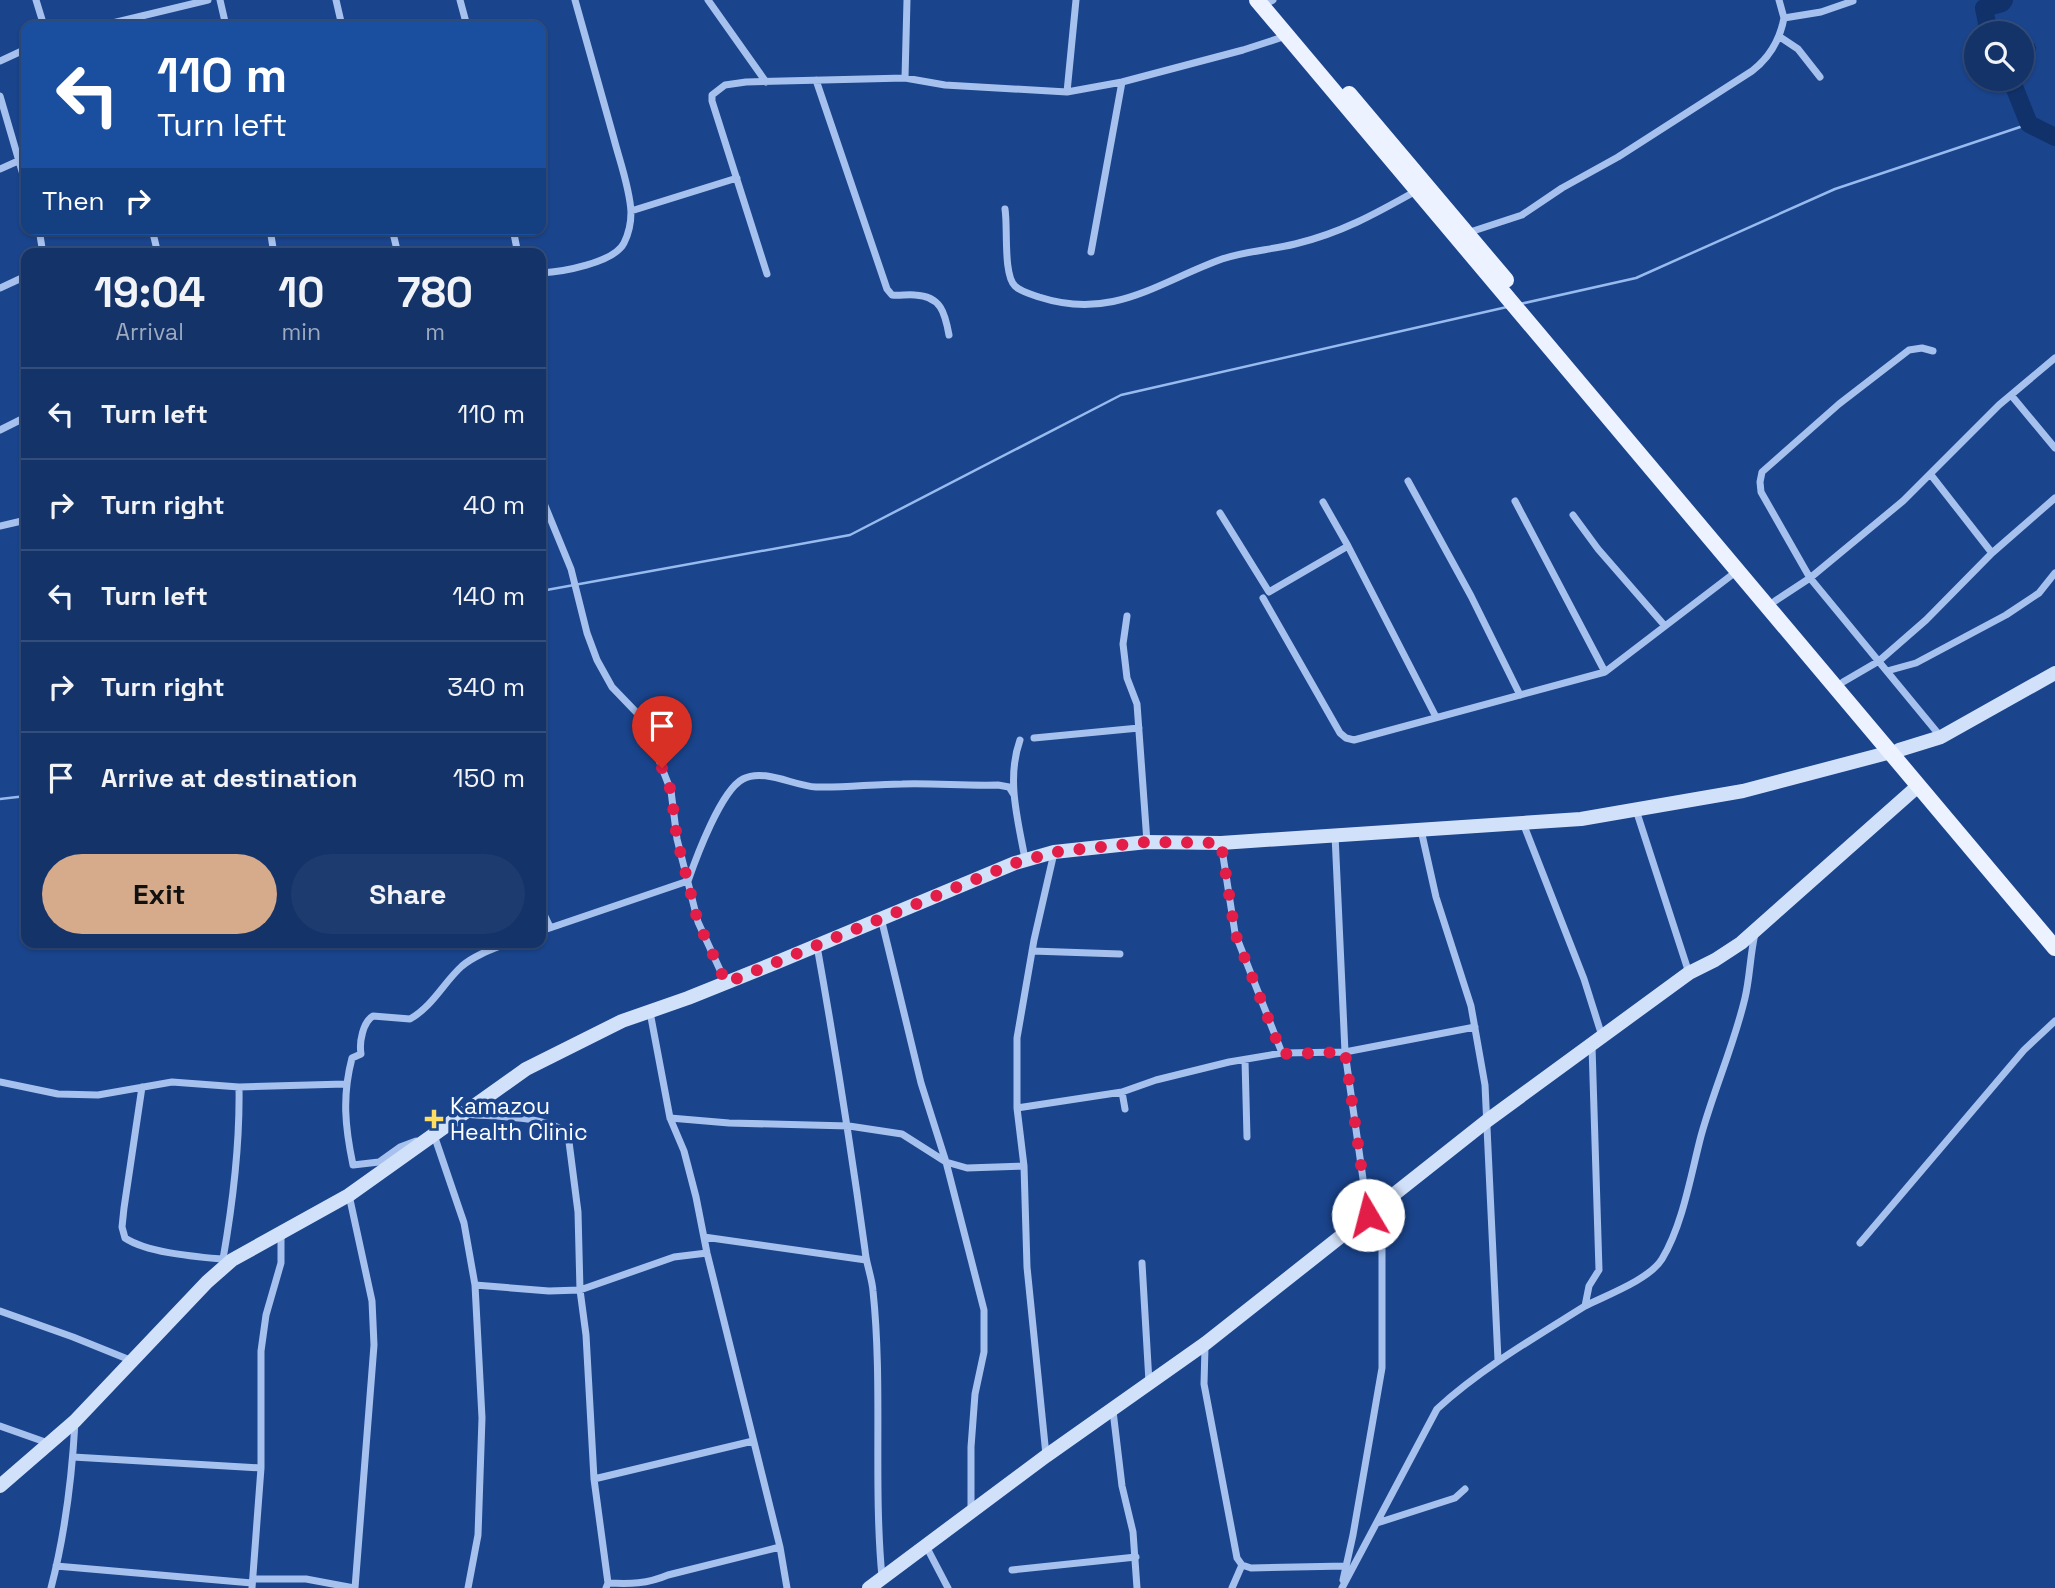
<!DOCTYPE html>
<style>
body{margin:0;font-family:"Space Grotesk",sans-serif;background:#1d3b6f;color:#f1f3f6;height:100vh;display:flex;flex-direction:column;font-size:26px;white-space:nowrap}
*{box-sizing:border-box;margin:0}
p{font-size:23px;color:#9daac0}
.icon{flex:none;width:38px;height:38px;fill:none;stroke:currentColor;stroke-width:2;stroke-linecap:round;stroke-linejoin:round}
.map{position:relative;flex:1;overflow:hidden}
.sheet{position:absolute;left:21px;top:248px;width:525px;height:700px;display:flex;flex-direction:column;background:#143369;border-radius:14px;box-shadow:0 2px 5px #0004,0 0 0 2px #334e7d}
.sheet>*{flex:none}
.guide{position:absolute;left:21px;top:21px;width:525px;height:214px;border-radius:14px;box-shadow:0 2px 5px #0004,0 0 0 2px #334e7d;background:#1a4fa0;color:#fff;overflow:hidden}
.fabs{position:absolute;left:1964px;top:21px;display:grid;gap:14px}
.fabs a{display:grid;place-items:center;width:70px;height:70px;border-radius:50%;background:#143369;box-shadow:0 2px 5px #0004,0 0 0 2px #334e7d;font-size:35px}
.pin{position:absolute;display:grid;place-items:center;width:60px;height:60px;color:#fff;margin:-72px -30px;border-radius:50% 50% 50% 0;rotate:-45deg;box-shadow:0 0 7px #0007}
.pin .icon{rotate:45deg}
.me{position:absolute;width:77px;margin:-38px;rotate:352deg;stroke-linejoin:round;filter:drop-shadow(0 0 5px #0008)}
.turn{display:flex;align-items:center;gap:24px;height:147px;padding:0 21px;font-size:32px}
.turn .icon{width:91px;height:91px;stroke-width:2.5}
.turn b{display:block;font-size:49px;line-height:60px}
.then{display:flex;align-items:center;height:66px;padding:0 21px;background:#0003;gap:14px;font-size:26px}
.eta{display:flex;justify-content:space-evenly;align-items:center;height:119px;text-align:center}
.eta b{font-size:42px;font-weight:600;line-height:49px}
.cta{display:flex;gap:14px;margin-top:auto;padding:14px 21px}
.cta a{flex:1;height:80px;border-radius:42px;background:#d6ab8b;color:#111;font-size:28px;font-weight:600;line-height:80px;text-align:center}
.cta a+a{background:#1d3b6f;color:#f1f3f6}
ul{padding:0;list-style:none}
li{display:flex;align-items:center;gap:21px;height:91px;padding:0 21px;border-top:2px solid #334e7d}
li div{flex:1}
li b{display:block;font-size:26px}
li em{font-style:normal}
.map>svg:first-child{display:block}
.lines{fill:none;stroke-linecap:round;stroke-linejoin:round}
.stream{stroke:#98bbef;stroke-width:2.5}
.river{stroke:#11316a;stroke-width:18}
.street{stroke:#a6c1ed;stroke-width:7}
.secondary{stroke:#d2e1fa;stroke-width:14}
.primary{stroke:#ecf2ff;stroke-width:16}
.route{stroke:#e11d48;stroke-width:12;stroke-dasharray:0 21.6}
.poi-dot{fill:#ffdc62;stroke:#1a448c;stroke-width:2.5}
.labels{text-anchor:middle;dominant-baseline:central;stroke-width:7;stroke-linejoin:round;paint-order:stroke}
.poi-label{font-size:23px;fill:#fff;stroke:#1a448c;text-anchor:start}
</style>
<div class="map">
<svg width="2055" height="1588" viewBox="0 0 2055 1588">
<rect width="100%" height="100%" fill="#1a448c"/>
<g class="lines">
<path class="stream" d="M1520,304l116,-26 199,-89 194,-65
M541,591l309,-56 271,-140 386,-88
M0,799l26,-3"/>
<path class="river" d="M1989,33l-5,-25 18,-5 2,-3
M2021,45l6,4 -6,10
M2011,79l18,45 26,13"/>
<path class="street" d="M36,0l8,26
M220,0l6,26
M336,0l6,26
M460,0l7,26
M708,0l58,82
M1779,0l5,18
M1271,1l2,-1
M100,26l108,-26
M1780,37l18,12 22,28
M0,61l26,-12
M905,78l2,-78
M816,80l71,209 5,6c8,1 15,-1 23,0 26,1 30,18 34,40
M1067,92l9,-92
M0,96l26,89
M0,169l18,-8
M1005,209c3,19 -2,65 10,77 6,6 16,8 24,11 74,24 119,-15 183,-38 24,-8 48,-9 73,-15 46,-11 80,-30 121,-53
M631,211l106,-33
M39,229l4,25
M152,229l6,25
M270,229l4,25
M392,229l6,25
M513,229l5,25
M1467,233l55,-18 40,-27 56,-31 134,-86c17,-13 28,-32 32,-53l37,-6 32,-11
M1091,252l31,-170
M541,273c20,-1 73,-10 83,-30 4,-8 7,-21 7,-31 -1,-23 -11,-50 -17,-73 -13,-46 -26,-93 -39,-139
M767,274l-55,-173v-6l13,-10 21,-3 159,-4 40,7 122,7 55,-10 121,-32 43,-14
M0,288l26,-12
M1933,351l-11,-3 -13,2 -70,54 -77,68 -2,10 1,10 49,86 131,159
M2011,395l44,53
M0,430l26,-13
M1931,475l61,78
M1408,481l63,115 49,99
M541,496l30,73 16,64 10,27 15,27 25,26 16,32 18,46 6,48 21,83 28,61
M1515,501l90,171
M1323,502l25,44 88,171
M1220,513l49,79 79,-46
M1573,515l25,34 67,77
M0,526l26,-6
M1263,598l77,135 6,5 8,2 251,-68 132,-101
M1775,601l35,-23 93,-77 96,-96 56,-47
M1127,616l-4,28 4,34 10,26 10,138
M1887,671l29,-8 90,-48 33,-22 16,-20
M1843,682l36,-21 47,-41 66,-67 63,-55
M1034,738l105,-10
M1020,740c-14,39 -2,80 5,119
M1636,810l53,163
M1523,823l61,156 18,57
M1421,830l15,67 35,109 14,79 13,275
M1335,835l10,217 23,162
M1221,843l14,90 47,120
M541,908l9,19
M881,918l40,165 25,79 38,148v42l-9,42 -4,53v63
M541,931l147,-50c8,-23 33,-91 55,-102 21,-11 51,7 73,8 29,1 57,-3 86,-3 32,-1 64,2 96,1l11,2 5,8
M817,946c18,101 34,202 48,304 1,14 7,27 8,41 10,95 0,191 9,286
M1032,951l88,3
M650,1012l20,106 14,33 12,46 11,56 73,294 7,41
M1245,1060l2,77
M0,1082l58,12 40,1 74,-13 67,5 106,-3
M142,1087l-18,121 -2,19 3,11c24,16 77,19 106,22
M1122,1092l3,17
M1017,1108l105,-16 34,-12 73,-18 53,-9 63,-1 130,-25
M465,1114c27,3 83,1 103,20l10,78 2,78 6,45 8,144 14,104 -2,5
M670,1118l59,5 120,3 53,8 44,28 21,6 57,-2
M434,1135l30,88 11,62 7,133 -4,117 -10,53
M416,1141l-16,6 -21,15 -26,3c-8,-38 -11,-69 -1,-107l9,-4c-2,-12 2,-32 12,-38l37,3c23,-13 34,-37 52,-53 13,-11 31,-17 46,-23
M349,1195l23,106 2,44 -19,243
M704,1237l162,23
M1860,1243l164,-193 31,-29
M223,1259c10,-57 17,-114 16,-172
M1142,1263l7,119
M475,1285l74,6 31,-1 94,-33 33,-4
M1585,1306c22,-11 65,-27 77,-47 21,-35 29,-85 39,-123 13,-47 33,-91 44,-138 5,-21 5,-43 10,-64
M0,1311l73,26 57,23
M1205,1347l-1,37 33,174 5,7 9,3 95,-2
M1113,1411l9,75 11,46 4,56
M0,1426l48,17
M1046,1455l-19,-188 -3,-101 -7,-58v-70l17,-98 20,-87
M73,1457l188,11
M594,1479l159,-38
M1377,1523l78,-25 10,-9
M926,1546l22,42
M56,1566l196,17
M1012,1570l124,-13
M253,1579h53l48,9
M1343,1580l10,-45 29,-167v-162
M608,1583c22,1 39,1 60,-8l112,-28
M51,1588c14,-54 21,-111 24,-166
M252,1588l9,-120v-117l5,-36 15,-52v-30
M1232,1588l10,-23
M1342,1588l95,-179c45,-41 97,-71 148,-103l4,-20 10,-16 -7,-224"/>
<path class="secondary" d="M1899,750l42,-13 114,-64
M0,1486l75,-65 132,-139 25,-22 117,-65 177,-126 96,-48 66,-23 87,-35 240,-100 39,-11 93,-10 74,1 360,-24 162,-28 148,-39
M869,1588l177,-132 160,-113 282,-223 201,-147 26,-13 26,-17 177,-157"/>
<path class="primary" d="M1257,0l798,948
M1349,94l157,186"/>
</g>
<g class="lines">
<path class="route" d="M662,768l9,23 6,48 21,83 28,61 289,-120 40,-11 92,-10 74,1 14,90 47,121 63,-2 23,163"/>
</g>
<path class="poi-dot" d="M430.5 1108.5h7v7h7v7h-7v7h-7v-7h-7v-7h7z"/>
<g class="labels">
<g class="poi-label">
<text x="450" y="1106">Kamazou<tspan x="450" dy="26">Health Clinic</tspan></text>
</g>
</g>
</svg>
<div class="fabs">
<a><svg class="icon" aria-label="search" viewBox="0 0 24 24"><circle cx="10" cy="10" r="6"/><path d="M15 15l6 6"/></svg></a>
</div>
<div class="pin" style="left:662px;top:768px;background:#d93025"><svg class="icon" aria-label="arrive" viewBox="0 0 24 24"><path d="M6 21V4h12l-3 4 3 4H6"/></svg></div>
<svg class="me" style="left:1368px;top:1215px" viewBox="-20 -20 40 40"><circle r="19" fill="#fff"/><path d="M0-13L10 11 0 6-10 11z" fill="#e11d48"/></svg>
<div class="guide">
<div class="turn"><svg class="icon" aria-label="left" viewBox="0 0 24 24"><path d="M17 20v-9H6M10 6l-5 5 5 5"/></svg><div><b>110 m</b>Turn left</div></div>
<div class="then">Then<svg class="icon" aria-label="right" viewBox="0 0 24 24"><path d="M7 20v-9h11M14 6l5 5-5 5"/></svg></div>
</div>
<section class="sheet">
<div class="eta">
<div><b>19:04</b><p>Arrival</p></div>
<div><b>10</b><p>min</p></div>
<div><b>780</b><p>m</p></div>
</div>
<ul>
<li><svg class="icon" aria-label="left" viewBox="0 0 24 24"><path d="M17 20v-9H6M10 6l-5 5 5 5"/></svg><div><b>Turn left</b></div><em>110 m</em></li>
<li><svg class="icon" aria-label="right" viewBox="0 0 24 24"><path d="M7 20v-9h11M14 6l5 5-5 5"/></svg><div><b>Turn right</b></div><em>40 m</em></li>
<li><svg class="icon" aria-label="left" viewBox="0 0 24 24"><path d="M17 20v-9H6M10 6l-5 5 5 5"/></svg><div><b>Turn left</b></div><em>140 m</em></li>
<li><svg class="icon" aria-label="right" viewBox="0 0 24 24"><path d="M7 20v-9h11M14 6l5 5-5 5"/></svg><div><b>Turn right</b></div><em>340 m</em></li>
<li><svg class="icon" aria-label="arrive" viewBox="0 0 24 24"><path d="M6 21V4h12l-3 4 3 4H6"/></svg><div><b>Arrive at destination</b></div><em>150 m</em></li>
</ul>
<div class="cta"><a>Exit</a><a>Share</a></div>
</section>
</div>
